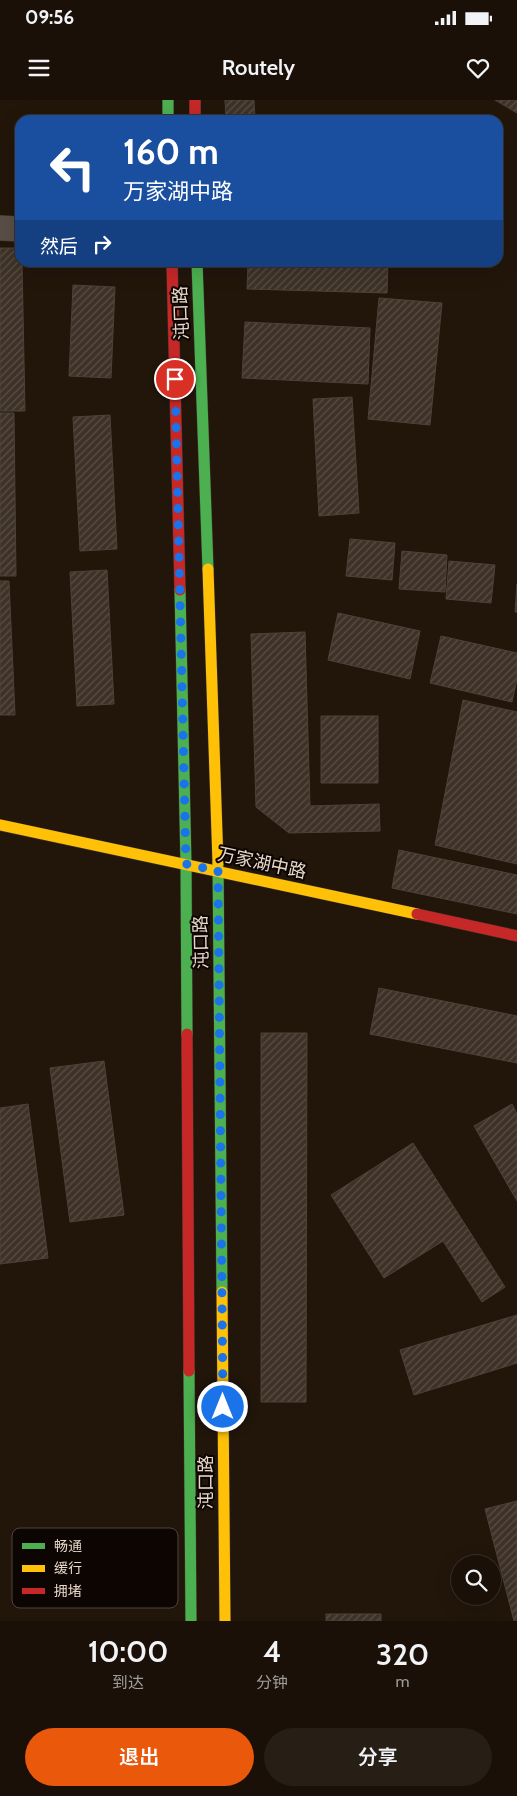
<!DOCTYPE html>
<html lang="zh">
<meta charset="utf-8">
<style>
body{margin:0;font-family:Cabin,"Noto Sans SC",sans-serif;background:#271e16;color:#f1f3f6;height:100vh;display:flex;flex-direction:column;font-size:19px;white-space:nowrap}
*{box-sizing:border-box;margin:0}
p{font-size:16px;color:#9f9d9c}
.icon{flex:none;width:28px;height:28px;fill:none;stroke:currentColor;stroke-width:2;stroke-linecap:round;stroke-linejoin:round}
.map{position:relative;height:1521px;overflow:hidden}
.panel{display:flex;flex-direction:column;background:#1a1008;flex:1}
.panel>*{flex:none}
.guide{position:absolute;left:15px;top:15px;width:488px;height:152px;border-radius:15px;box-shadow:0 5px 20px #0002,0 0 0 1px #383029;background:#1a4fa0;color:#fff;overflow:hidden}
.fabs{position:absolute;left:451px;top:1455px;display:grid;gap:10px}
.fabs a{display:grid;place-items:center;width:50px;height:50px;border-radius:50%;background:#1a1008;box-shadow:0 5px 20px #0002,0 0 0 1px #383029;font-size:25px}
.pin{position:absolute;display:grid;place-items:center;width:42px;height:42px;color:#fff;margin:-21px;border:2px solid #fff;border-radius:50%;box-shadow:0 1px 5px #0007}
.me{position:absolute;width:55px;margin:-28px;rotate:0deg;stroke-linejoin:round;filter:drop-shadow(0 0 4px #0008)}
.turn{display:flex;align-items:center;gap:18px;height:105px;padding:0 25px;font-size:22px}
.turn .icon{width:65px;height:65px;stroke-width:2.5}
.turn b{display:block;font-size:35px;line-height:42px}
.then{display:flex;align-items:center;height:48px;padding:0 25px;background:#0003;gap:10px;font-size:19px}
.eta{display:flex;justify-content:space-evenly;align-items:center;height:85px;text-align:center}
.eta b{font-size:30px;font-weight:600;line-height:35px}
.button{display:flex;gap:10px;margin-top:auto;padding:10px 25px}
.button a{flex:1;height:58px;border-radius:30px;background:#ea580c;color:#fff;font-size:20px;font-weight:600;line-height:58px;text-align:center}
.button a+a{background:#271e16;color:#f1f3f6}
.status{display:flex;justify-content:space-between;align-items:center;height:35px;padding:0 25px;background:#1a1008;direction:ltr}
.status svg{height:14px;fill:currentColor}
header{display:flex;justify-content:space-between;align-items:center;height:65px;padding:0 25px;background:#1a1008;font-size:22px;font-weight:600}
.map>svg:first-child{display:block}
.building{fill:url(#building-hatch);stroke:#4d4239}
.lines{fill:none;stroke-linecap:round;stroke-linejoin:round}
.street-casing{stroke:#3c322b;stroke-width:26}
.fast-casing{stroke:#3c322b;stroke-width:12}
.slow-casing{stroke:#3c322b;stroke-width:12}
.jam-casing{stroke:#3c322b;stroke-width:12}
.street{stroke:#594e46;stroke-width:25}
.fast{stroke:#4caf50;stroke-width:11}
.slow{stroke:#ffc107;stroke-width:11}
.jam{stroke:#c62828;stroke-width:11}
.route{stroke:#1a73e8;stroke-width:9;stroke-dasharray:0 16.2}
.labels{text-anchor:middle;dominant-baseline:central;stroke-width:4;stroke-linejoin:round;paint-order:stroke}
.street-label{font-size:18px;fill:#e8d8cb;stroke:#0d0501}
.key{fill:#0d0501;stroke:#4f443e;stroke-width:1}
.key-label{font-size:14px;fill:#e8d8cb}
</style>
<div class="status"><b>09:56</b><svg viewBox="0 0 49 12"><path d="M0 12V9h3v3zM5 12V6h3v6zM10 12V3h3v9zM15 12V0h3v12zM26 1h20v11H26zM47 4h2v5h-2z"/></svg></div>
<header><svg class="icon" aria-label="menu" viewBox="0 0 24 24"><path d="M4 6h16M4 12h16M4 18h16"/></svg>Routely<svg class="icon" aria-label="heart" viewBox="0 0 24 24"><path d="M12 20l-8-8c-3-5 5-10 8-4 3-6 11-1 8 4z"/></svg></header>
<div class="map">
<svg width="517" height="1521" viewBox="0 0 517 1521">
<defs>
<pattern id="building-hatch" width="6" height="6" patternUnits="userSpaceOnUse" patternTransform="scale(1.25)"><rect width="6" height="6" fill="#3e3228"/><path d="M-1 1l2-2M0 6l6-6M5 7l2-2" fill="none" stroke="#5a4f46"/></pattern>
</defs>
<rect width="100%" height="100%" fill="#22160b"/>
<path class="building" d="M225,0h29l1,20h-29z
M495,0h22v13z
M0,148h20v14h2l3,149h-25z
M248,162h140l-1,31 -140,-4z
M73,185l42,2 -4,91 -42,-2z
M379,198l63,5 -12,122 -62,-6z
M245,222l125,6 -2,56 -126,-6z
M352,297l7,116 -40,3 -6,-117z
M0,313h14l2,163h-16z
M110,315l7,134 -37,2 -7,-134z
M350,439l45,4 -3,37 -46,-4z
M402,451l45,4 -2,37 -46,-3z
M449,461l46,4 -4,38 -45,-4z
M107,470l7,134 -37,2 -7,-134z
M0,481h9l6,134h-15z
M517,484v28h-2z
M338,513l82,18 -10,48 -82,-19z
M305,532l5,174 69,-2 1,27 -91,2 -33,-26 -5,-173z
M441,536l76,17v26l-5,23 -82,-19z
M463,600l54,12v152l-82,-19z
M321,616h57v67h-57z
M399,750l118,25v39l-125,-26z
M379,888l138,28v47l-147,-29z
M261,933h46l-1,369h-45z
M104,961l20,154 -54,7 -20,-154z
M28,1004l20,154 -48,6v-156z
M512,1004l5,10v87l-43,-75z
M413,1043l92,144 -23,15 -39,-61 -59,37 -53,-83z
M517,1215v48l-103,32 -14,-45z
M517,1401v120h-3l-29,-112z
M326,1514h55v7h-55z"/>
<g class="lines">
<g class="street-casing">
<path id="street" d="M0,128l20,1"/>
</g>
<g class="fast-casing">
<path id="fast" d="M168,0v20
M197,162l11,307
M180,490l6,274 1,170
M218,763l4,429
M189,1271l2,250"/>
</g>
<g class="slow-casing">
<path id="slow" d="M208,469l10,294
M0,725l417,89
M222,1192l3,329"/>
</g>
<g class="jam-casing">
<path id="jam" d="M195,0v20
M172,162l8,328
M417,814l100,22
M187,934l2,337"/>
</g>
<use href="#street" class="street"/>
<use href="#fast" class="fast"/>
<use href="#slow" class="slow"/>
<use href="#jam" class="jam"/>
</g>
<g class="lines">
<path class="route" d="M175,279l11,485 32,7 5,536"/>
</g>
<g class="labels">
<g class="street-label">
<text transform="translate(181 213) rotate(-92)">沌口路</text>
<text transform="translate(262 763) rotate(12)">万家湖中路</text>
<text transform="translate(201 842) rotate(-91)">沌口路</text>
<text transform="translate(206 1382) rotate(-90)">沌口路</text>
</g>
</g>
<rect x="12" y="1428" width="166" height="80" rx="8" class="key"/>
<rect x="22" y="1443" width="23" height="6" fill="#4caf50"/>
<rect x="22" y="1465" width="23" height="7" fill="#ffc107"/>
<rect x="22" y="1488" width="23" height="6" fill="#c62828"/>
<g class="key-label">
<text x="54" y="1451">畅通</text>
<text x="54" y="1473">缓行</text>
<text x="54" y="1496">拥堵</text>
</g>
</svg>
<div class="fabs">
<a><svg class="icon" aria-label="search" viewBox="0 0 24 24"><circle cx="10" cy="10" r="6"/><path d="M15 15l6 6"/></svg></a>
</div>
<div class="pin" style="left:175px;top:279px;background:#d93025"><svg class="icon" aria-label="arrive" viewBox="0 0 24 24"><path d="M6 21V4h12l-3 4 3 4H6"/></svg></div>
<svg class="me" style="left:223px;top:1307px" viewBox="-20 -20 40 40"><circle r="17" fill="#1a73e8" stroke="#fff" stroke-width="3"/><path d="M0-11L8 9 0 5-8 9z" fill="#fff"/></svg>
<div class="guide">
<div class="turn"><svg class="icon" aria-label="left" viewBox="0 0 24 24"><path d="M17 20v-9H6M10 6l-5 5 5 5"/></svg><div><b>160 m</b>万家湖中路</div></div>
<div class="then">然后<svg class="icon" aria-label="right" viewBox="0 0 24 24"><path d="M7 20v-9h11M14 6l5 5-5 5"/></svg></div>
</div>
</div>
<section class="panel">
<div class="eta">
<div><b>10:00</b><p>到达</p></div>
<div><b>4</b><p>分钟</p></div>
<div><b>320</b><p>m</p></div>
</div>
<div class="button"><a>退出</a><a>分享</a></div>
</section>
